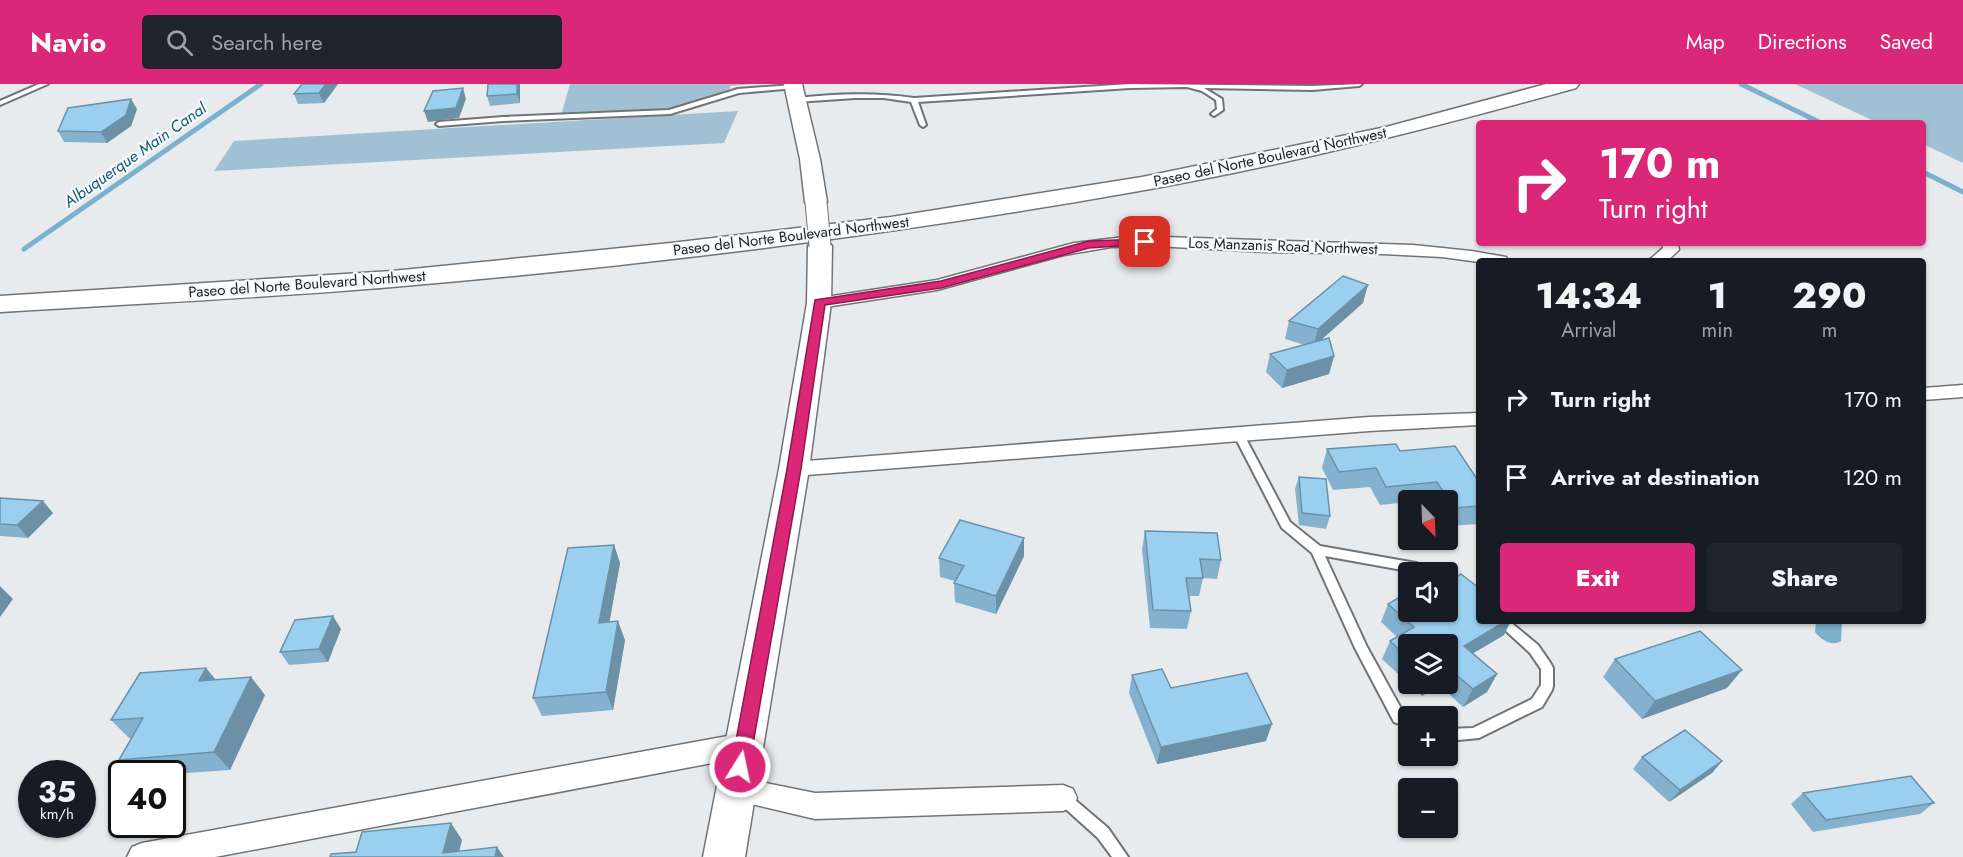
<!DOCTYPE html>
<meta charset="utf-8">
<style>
body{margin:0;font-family:Jost,sans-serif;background:#20242c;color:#f1f3f6;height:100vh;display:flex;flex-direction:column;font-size:22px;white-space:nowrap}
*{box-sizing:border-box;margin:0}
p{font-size:20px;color:#9ea1a6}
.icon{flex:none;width:33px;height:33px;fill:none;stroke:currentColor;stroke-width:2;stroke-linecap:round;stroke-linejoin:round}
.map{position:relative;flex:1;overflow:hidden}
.side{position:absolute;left:1476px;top:174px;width:450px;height:366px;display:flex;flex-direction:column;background:#171b24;border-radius:6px;box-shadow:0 2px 4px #0004}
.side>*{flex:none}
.hud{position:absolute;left:1476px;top:36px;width:450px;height:126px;border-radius:6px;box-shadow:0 2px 4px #0004;background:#db2777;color:#fff;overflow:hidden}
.needle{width:39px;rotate:157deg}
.buttons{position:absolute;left:1398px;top:406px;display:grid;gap:12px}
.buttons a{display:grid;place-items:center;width:60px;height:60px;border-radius:6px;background:#171b24;box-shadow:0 2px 4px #0004;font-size:30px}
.speed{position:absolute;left:18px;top:676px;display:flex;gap:12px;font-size:30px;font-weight:700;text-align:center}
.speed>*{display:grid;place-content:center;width:78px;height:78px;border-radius:50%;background:#171b24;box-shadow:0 2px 4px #0004;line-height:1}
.speed small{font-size:15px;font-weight:400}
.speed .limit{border:3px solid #111;border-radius:9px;background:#fff;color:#111}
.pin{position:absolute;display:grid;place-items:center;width:51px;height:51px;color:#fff;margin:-26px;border-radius:12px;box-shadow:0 3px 9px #0006}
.me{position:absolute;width:66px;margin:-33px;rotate:10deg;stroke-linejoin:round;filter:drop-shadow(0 0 4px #0008)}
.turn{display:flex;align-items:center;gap:21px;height:126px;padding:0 24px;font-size:27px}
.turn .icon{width:78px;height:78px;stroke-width:2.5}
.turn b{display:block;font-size:42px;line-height:51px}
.eta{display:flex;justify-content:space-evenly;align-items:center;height:102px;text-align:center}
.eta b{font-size:36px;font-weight:800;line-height:42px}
.cta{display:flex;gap:12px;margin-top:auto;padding:12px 24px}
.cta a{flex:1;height:69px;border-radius:6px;background:#db2777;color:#fff;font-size:24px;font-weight:800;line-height:69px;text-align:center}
.cta a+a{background:#20242c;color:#f1f3f6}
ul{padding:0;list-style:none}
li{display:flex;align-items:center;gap:18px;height:78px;padding:0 24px}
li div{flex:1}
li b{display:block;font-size:22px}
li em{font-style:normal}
header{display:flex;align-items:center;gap:36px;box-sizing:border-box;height:84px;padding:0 30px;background:#db2777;color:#fff}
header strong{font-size:28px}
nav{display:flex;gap:33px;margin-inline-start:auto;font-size:21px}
.search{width:420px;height:54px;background:#20242c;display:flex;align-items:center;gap:15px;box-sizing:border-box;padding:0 21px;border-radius:6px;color:#9ea1a6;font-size:22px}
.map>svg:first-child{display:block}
.green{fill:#a1c0d3}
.water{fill:#7bb0cf}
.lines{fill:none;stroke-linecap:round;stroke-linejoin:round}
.stream{stroke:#7bb0cf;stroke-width:5}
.lane-casing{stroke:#717476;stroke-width:4}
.street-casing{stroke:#717476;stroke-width:3}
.secondary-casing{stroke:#717476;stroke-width:3}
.highway-casing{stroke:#717476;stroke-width:3}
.lane{fill:#fff;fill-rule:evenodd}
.street{fill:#fff;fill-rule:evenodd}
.secondary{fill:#fff;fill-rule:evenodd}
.highway{fill:#fff;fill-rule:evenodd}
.secondary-bridge-casing{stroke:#717476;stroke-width:23;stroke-linecap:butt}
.secondary-bridge{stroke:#fff;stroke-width:21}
.wall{fill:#84b2ce}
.shaded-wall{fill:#6c91a7}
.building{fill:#9acfef;stroke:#6c91a7;stroke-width:1.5}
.route{fill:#db2777;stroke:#8e194d;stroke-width:1.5}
.labels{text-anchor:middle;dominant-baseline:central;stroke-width:4.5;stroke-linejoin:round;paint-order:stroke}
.far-street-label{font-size:15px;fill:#1d1e1f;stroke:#f5f9fb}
.far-water-label{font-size:16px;font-style:italic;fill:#165776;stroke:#f5f9fb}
</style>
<header>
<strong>Navio</strong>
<div class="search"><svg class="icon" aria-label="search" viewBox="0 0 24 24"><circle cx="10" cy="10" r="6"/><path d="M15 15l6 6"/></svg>Search here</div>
<nav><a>Map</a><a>Directions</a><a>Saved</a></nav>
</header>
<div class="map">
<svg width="1963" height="773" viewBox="0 0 1963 773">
<rect width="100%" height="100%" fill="#e7ebee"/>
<path class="green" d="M570,0h183l-23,2v3l-60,20 -109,6z
M1795,0h168v79l-40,-19v-21h-45z
M738,27l-14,32 -510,28 20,-30z"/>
<path class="water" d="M1816,537h26l-1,20c-10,6 -19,-1 -26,-9z"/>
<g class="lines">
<path class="stream" d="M1741,0l80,39
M1923,88l40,20
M24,165l237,-165"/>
<g class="lane-casing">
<path id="lane" d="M39,0h9l-48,21v-4z
M1130,0l182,2 50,-2 -3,2 -47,4 -108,-2 18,11 1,11 -9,6 -3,-2 6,-5 -1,-9 -14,-9 -15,-4 -57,1 -212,14 8,23 -3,2 -3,-2 -9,-23 -27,-4h-29l-59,4 -3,-2 3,-2c40,-4 78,-6 118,0z
M793,1l2,1v2l-56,5 -69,21 -167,7 -64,5 -3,-2 3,-2 64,-5 166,-7 69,-21z
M1239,348l5,3 46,87 30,24 96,17 19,7 2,3h-18l-94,-17 42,91 37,67 6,3h-2v10l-14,-5 -39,-74 -43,-95 -30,-25 -48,-93z
M1495,537h14l29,24 13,19 2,4v18l-1,4 -10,17 -63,31 -31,3v-12l25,-1 59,-29 9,-14v-16l-11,-16z
M1063,708l5,2 40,34 20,29h-16l-14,-19 -40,-36 -2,-4 2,-4z"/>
</g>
<g class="street-casing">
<path id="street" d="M1133,152l280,9 58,6 35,6 2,4 -29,1 -37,-5 -59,-3 -118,-2 -110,-6 -44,1 -47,8 -127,35 -118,18 -6,-1 -3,-4 3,-4 6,-1 118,-18 137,-37z
M1662,159h16l1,7 -12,11h-19l15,-13z
M1963,301v12l-40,3v-12z
M1479,329v12l-110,6 -575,45 -7,-2 -3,-5 3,-5 7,-2 575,-45z
M744,649l9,4 4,8 -4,8 -9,4 -529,100h-88l5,-10 10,-4z
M736,693l79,16 248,-8 10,4 4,9 -4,9 -10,4 -248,8 -89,-21 -4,-9 4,-9z"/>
</g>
<g class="secondary-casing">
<path id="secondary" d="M784,0h18l18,75 7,43 -3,5 -8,2 -8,-2 -3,-5 -5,-43z
M820,155l8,2 4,5 -1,57 -22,166 -64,388h-42l76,-388 28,-166 1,-57 4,-5z"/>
</g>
<g class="highway-casing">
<path id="highway" d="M1546,0h33l-3,4c-144,40 -289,77 -437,103 -247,44 -497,75 -747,96 -130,11 -261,17 -392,25v-16l392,-25 279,-28 220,-26 251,-40 244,-50z"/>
</g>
<use href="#lane" class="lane"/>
<use href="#street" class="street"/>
<use href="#secondary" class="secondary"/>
<use href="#highway" class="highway"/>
<g class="secondary-bridge-casing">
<path id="secondary-bridge" d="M816,118l4,44"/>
</g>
<use href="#secondary-bridge" class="secondary-bridge"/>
</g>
<path class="wall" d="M302,0h36l-14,19 -26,1 -4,-10z
M520,0v19l-30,3 -3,-10z
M137,25l-6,17 -24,17 -43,-1 -6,-11z
M1363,219l-42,37 13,16 -5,18 -47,14 -16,-16 4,-18 35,-9 -20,-6 4,-18z
M1327,365l73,2 79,31v42l-31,2v-25h-40v1l-28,3 -10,-18 -37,3 -11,-22z
M1299,393l31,39 -4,13 -27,-4 -4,-36z
M0,414l53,15 -25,25 -28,-2z
M1145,447l76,29 -4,19 -14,-1 -4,18h-10l2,15 -4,18 -37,-1 -8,-79z
M1024,454v18l-28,58 -41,-12 -1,-19 1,-2 -15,-4 -1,-19z
M614,461l6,18 -11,59 16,18 -12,70 -71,6 -9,-18z
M1408,496v32l96,23 -31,18 24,21 -10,18 -24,15 -24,-22 -17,11 -13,-12h39v-39h-40v38l-26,-24 8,-18 7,-4 -16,-15 7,-18 13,-8z
M341,545l-13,33 -39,3 -9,-13z
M1615,575l112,29 -85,31 -39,-42z
M1132,591l39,13 95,53 -109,23 -28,-71z
M216,596l49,15 -35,75 -58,4h-38l-15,-14 12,-22h-2l-18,-18z
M1642,673l80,4 -10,12 -43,29 -36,-33z
M1803,709l131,10 -14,11 -107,18 -22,-28z"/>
<path class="shaded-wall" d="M326,0h12l-14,19 -5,-10z
M517,0h3v19l-3,-9z
M463,4l3,11 -7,19 -31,4 -4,-11z
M131,15l6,10 -6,17 -24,17 -6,-11z
M1368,201l-5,18 -50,44 5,-18z
M1334,272l-5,18 -47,14 5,-18z
M43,417l10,12 -25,25 -11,-13z
M1024,454v18l-28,58v-18z
M614,461l6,18 -14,79 -7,-19z
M0,502l13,13 -13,18z
M333,532l8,13 -13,33 -9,-13z
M618,537l7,19 -12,70 -7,-18z
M1506,537h5l-7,14 -49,29 9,-18z
M206,584l15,18 -22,-5z
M1742,586l-15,18 -85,31 13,-18z
M1497,590l-10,18 -24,15 10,-18z
M251,593l14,18 -35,75 -16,-18z
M1428,600h12l-1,1 -17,11z
M1272,640l-6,17 -109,23 4,-17z
M1722,677l-10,12 -43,29 11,-12z
M451,739l11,17 -4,17 -15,-4z
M497,763l7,10h-9z"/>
<path class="building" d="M302,0h24l-7,9 -25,1z
M488,0h29v10l-30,2z
M463,4l-7,20 -32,3 9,-20z
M131,15l-5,16 -25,17 -43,-1 10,-23z
M1343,192l25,9 -50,44 -29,-8z
M1329,254l5,18 -47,14 -17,-16z
M1396,360l4,7 55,-5 24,36v24l-25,2 -17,-26 -51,5 -10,-19 -37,4 -12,-23z
M1299,393l27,2 4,37 -28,-3z
M0,414l43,3 -26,24 -17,-1z
M960,436l64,18 -28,58 -42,-13 10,-17 -25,-8z
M1145,447l72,2 4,27 -21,-1 3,19h-17l5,33 -38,-1z
M614,461l-15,78 19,-2 -12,71 -73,6 35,-150z
M1429,484l5,5h-14z
M1461,490l18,14v33h27l-42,25 33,28 -24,15 -25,-21v-23h-40v13l-18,-17 24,-14 -26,-23 20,-12v20h40v-30z
M333,532l-14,33 -39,3 15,-32z
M1700,547l42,39 -87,31 -40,-42z
M206,584l-7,13 52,-4 -37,75 -95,8 24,-42 -32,2 29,-47z
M1162,585l9,19 76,-15 25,51 -111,23 -29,-72z
M1685,646l37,31 -42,29 -38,-33z
M1911,692l23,27 -108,17 -23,-27z
M451,739l-8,30 54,-6 -2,10h-165l1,-3 25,-2 6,-20z"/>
<path class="route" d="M1145,155l4,1v4l-60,4 -148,40 -116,17 -24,164 -52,298 -3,6 -6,2 -6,-2 -3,-6 56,-298 28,-169 126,-19 148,-40z"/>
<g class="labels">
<g class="far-street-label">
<text transform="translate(1270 73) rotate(-12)">Paseo del Norte Boulevard Northwest</text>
<text transform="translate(791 152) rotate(-7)">Paseo del Norte Boulevard Northwest</text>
<text transform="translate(1283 162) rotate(2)">Los Manzanis Road Northwest</text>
<text transform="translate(307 200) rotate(-4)">Paseo del Norte Boulevard Northwest</text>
</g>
<g class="far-water-label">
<text transform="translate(135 71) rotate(-35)">Albuquerque Main Canal</text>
</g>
</g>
</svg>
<div class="buttons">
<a><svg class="needle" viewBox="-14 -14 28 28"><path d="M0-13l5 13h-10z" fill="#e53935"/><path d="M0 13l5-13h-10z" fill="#9ea1a6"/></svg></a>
<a><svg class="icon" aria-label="sound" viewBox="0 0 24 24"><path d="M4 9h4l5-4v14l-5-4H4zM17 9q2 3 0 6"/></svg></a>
<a><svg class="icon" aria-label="layers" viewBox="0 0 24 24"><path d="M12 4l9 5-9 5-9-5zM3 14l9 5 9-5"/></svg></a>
<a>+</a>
<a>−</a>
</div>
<div class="speed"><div>35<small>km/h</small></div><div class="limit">40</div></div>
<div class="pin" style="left:1145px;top:158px;background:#d93025"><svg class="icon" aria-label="arrive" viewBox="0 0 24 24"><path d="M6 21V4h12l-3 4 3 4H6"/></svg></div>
<svg class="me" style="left:740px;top:683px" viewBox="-20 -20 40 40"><circle r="17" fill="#db2777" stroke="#fff" stroke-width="3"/><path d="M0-11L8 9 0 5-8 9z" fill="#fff"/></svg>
<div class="hud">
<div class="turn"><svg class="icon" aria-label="right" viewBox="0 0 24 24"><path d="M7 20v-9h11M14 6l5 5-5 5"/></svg><div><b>170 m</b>Turn right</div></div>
</div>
<section class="side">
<div class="eta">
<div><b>14:34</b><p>Arrival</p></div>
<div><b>1</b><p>min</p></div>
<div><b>290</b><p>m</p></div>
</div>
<ul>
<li><svg class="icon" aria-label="right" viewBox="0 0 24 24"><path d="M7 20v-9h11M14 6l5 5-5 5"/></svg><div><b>Turn right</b></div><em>170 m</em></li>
<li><svg class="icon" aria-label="arrive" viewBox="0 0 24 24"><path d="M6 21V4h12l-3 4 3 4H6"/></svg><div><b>Arrive at destination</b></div><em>120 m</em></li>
</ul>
<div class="cta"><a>Exit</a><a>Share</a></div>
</section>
</div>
